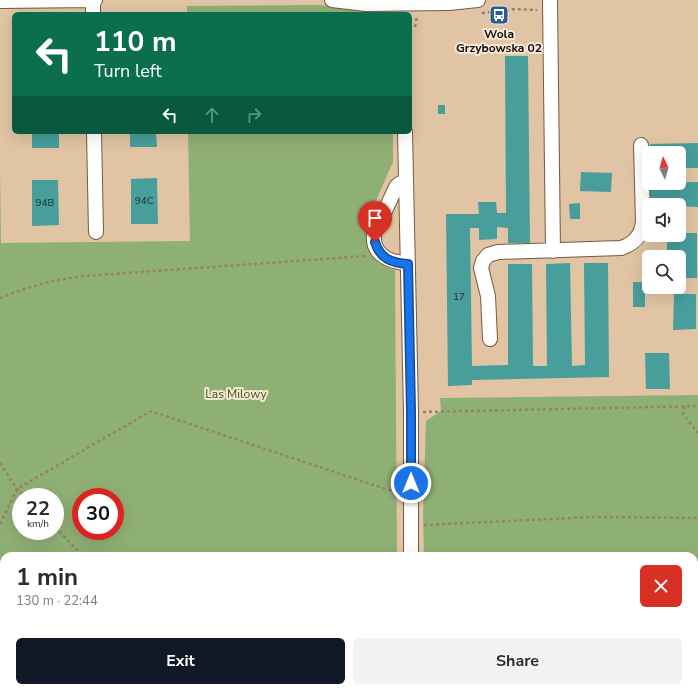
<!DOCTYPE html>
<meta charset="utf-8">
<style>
body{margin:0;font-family:"Nunito Sans",sans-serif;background:#f2f2f3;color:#2b2b33;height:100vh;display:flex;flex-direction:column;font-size:15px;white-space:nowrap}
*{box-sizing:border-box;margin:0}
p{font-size:13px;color:#7c7c81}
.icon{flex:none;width:22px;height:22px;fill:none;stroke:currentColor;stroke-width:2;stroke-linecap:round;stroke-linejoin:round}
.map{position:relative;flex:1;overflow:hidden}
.details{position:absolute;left:0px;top:552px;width:698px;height:140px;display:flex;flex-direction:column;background:#fff;border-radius:12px 12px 0 0;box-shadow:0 4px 16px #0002}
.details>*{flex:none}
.guide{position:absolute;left:12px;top:12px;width:400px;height:122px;border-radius:6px;box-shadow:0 4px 16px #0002;background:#0b6e4f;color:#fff;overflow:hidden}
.needle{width:26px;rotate:355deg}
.buttons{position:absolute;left:642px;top:146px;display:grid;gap:8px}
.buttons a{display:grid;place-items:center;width:44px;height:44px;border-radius:6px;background:#fff;box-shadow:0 4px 16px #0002;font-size:20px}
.speed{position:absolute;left:12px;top:488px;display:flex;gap:8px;font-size:20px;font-weight:700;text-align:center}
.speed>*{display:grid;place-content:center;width:52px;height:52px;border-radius:50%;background:#fff;box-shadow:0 4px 16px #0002;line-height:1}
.speed small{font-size:10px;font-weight:400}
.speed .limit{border:6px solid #d22;background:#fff;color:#111}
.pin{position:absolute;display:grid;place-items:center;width:34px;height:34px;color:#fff;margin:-41px -17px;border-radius:50% 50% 50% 0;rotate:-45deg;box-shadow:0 0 4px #0007}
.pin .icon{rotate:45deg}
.me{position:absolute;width:44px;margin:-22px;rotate:0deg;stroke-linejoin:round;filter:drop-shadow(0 0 3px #0008)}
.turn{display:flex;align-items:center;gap:14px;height:84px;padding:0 16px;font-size:18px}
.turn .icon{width:52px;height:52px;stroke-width:2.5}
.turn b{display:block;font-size:28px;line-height:34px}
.lanes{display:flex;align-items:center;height:38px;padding:0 16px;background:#0003;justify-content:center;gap:20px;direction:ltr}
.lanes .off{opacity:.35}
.round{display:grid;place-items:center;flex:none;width:42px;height:42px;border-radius:6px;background:#f2f2f3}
.head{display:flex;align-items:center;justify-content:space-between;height:68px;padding:0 16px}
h1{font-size:24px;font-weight:700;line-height:30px}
.primary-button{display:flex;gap:8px;margin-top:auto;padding:8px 16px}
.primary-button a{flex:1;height:46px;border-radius:6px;background:#111827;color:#fff;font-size:16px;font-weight:700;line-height:46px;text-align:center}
.primary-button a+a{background:#f2f2f3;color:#2b2b33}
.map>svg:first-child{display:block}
.green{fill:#8fb074;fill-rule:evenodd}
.building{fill:#479e9b}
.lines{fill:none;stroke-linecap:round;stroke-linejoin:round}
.minor-casing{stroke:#745b3d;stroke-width:16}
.path{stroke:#978269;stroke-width:2.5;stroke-dasharray:3 3;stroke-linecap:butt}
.minor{stroke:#fff;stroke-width:14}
.route-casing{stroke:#114b97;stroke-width:10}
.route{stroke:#1a73e8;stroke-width:7}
.labels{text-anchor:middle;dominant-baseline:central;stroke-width:4;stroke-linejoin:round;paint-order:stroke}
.number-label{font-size:10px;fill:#223028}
.poi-label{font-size:12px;font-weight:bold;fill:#150c02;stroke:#f6e7d7}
.park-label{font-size:12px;fill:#365612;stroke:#f6e7d7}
</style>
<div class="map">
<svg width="698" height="692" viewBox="0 0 698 692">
<rect width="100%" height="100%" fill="#e0c4a3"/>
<path class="green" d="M319,5l54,6 4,3h-190v-8z
M188,132h205v30l-22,50 3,3c-12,26 -10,47 21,55l2,286h-393v132h393v4h-397v-524l1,75 189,-2zM21,497h34v34h-34zM81,497h34v34h-34z
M698,395v297h-273v-4h269v-132h-270l-1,-40 3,-95 15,-10 -1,-13z"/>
<path class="building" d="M505,56h23l2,187h-22v-15l-11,-1v12l-18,1v-12h-9l2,138 36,-1v-101h24l1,102h14l-1,-102 24,-1 2,103 13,-1 -1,-102h24l1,114 -137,3v5l-24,1 -2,-172h33l-1,-12h18l1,11h9z
M438,105h7v9h-7z
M32,132h27v16h-27z
M130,132h26l1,15h-27z
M698,143v25h-19v-15h-29v-9z
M581,172l31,1 -1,19 -31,-1z
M157,178l1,46h-27v-45z
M32,180h26l1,45 -27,1z
M698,182v25l-48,-2v-22z
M580,203v16h-10l-1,-15z
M679,233h18v45h-18v-21h-12v-22h12z
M633,282h12v25h-12z
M674,294h22v35l-23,1z
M645,353h24l1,36h-24z"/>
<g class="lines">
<g class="minor-casing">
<path id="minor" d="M93,0v14
M332,0l34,4 83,-1 29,-3
M550,0l3,251
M0,1l95,-1
M94,132l2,100
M405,132l6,280v144
M406,181l-7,3 -3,3c-4,9 -8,17 -12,26 -3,5 -7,10 -9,16 -6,24 13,34 33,34
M490,339l-2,-43 -7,-28 2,-7 5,-6 10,-3 123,-4c13,-4 21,-13 22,-27l-2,-76
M413,688v4"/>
</g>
<path class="path" d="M482,13l33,-4 22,1
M415,27l2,-11
M0,298l21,-8 31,-9 32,-5 282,-20
M684,406l-1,8 15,19
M423,412l275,-6
M0,463l17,26 8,8
M0,524l17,-35 134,-78 247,82
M424,525l168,-8 106,1
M55,527l28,29
M213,688l4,4"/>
<use href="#minor" class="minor"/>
</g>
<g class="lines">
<g class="route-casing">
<path id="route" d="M375,242c5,17 17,21 33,22l3,148v71"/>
</g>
<use href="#route" class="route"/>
</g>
<defs>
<g id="bus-square" transform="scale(1)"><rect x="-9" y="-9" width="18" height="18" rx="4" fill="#265d95" stroke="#f6e7d7"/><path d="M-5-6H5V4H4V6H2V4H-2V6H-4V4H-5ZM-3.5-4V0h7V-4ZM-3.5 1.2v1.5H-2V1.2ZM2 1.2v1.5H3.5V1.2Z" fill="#fff"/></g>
</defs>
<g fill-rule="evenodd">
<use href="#bus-square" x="499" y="15"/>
</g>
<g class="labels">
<g class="number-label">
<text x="144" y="201">94C</text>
<text x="45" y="203">94B</text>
<text x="459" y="297">17</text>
</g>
<g class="poi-label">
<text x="499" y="34">Wola<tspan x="499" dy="14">Grzybowska 02</tspan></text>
</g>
<g class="park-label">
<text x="236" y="394">Las Milowy</text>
</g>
</g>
</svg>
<div class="buttons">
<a><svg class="needle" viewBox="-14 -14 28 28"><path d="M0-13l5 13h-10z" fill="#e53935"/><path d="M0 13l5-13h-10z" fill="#7c7c81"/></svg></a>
<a><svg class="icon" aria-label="sound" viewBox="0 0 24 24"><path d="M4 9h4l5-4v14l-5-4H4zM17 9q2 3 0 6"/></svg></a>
<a><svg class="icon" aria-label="search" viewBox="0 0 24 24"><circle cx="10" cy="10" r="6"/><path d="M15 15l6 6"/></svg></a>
</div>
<div class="speed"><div>22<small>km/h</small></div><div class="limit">30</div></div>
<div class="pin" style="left:375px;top:242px;background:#d93025"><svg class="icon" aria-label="arrive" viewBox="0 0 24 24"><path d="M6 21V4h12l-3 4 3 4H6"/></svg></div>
<svg class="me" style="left:411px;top:483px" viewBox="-20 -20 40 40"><circle r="17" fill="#1a73e8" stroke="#fff" stroke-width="3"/><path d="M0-11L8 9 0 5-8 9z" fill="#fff"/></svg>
<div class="guide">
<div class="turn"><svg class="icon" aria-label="left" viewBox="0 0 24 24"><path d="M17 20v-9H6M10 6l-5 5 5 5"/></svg><div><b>110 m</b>Turn left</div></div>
<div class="lanes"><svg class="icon" aria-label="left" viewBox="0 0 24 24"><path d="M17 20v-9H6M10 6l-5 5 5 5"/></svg><svg class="icon off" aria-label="ahead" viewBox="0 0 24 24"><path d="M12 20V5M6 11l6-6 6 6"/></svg><svg class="icon off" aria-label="right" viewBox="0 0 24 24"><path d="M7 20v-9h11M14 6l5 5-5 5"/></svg></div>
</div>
<section class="details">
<div class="head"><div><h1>1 min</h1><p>130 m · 22:44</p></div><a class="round" style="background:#d93025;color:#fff"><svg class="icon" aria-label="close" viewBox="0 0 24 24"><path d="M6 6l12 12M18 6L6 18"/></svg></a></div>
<div class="primary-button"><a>Exit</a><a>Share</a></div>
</section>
</div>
